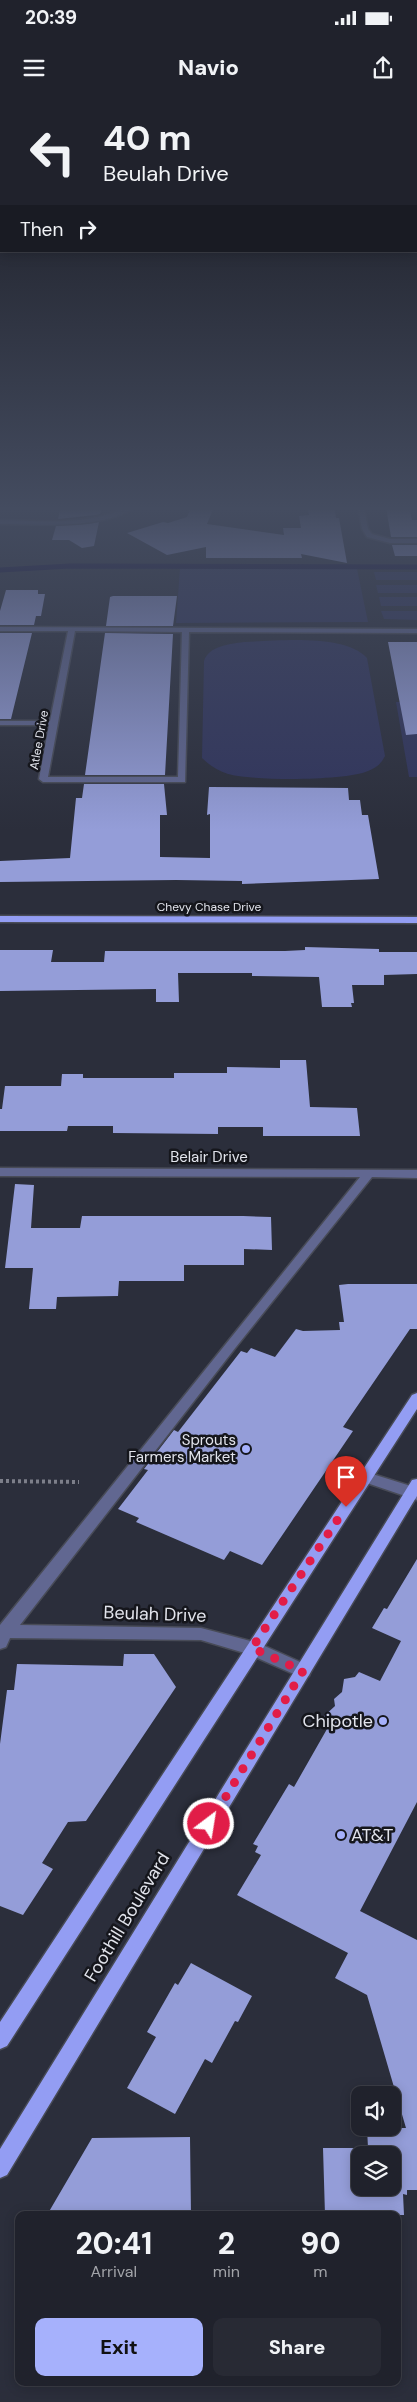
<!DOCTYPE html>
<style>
body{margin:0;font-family:"DM Sans",sans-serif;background:#282a34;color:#f1f3f6;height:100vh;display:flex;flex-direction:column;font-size:19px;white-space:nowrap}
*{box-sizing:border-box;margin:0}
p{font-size:16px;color:#a2a4a9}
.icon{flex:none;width:28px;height:28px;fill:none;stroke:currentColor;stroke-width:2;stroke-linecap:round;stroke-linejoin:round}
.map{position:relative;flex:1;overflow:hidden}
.side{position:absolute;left:15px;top:2111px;width:386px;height:175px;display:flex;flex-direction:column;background:#20222c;border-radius:10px;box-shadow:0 2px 12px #0003,0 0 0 1px #3d3f48}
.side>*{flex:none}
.hud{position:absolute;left:0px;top:0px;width:418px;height:152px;box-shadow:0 2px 12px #0003,0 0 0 1px #3d3f48;background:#20222c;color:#f1f3f6;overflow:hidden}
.fabs{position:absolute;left:351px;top:1986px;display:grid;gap:10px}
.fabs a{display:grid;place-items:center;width:50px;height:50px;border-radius:10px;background:#20222c;box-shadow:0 2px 12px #0003,0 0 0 1px #3d3f48;font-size:25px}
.pin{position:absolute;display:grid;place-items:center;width:42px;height:42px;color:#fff;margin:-51px -21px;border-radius:50% 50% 50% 0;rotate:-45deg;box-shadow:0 0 5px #0007}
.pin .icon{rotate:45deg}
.me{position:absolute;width:55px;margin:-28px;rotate:31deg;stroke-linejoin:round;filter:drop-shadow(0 0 4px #0008)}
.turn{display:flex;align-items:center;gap:18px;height:105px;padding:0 20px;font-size:22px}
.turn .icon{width:65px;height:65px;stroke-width:2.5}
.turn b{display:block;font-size:35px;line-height:42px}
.then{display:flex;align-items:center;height:48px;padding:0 20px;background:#0003;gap:10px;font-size:19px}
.eta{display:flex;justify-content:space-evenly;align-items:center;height:85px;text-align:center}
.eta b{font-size:30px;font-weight:800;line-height:35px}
.action{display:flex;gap:10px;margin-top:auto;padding:10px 20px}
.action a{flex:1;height:58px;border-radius:10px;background:#a6b1fc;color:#111;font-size:20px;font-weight:800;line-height:58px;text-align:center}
.action a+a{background:#282a34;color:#f1f3f6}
.status{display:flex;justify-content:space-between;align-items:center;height:35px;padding:0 25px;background:#20222c;direction:ltr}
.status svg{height:14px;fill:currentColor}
header{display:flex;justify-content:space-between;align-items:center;height:65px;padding:0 20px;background:#20222c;font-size:22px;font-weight:800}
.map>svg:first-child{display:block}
.green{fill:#31355d}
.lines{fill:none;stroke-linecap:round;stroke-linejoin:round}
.stream{stroke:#0c0837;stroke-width:5}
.building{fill:#949dd8;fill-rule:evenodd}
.minor-casing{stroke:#484b57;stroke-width:3}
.major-casing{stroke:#484b57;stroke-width:3}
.path{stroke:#7d7f8a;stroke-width:4;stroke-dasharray:3 3;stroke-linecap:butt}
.minor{fill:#616791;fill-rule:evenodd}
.major{fill:#939df3;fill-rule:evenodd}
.route{stroke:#e11d48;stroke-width:9;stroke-dasharray:0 16.2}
.poi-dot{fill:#a6b1fc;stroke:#15161c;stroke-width:2}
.labels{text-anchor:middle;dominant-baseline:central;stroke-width:5;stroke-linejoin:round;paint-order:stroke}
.far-street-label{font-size:12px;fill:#e2e4ec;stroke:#15161c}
.street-label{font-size:15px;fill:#e2e4ec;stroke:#15161c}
.poi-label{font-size:15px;fill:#e2e4ec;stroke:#15161c;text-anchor:end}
.near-street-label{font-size:18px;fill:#e2e4ec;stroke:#15161c}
.near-poi-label{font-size:18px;fill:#e2e4ec;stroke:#15161c;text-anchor:end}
</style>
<div class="status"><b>20:39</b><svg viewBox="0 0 49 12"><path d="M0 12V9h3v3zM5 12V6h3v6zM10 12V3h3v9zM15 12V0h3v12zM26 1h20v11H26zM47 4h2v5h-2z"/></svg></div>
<header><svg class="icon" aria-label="menu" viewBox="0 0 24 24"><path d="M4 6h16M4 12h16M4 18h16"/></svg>Navio<svg class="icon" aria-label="share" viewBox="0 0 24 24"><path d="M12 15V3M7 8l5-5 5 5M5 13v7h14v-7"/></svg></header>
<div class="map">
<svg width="417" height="2302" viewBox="0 0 417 2302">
<rect width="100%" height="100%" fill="#2b2e3b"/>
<path class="green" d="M180,468l177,1 11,53 -192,1z
M374,472h43v8h-41z
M376,485h41v8h-39z
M379,497h38v9h-36z
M381,511h36v9l-33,-1z
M244,542c32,-1 100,-9 123,16l18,98c-4,8 -9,12 -17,15 -23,10 -115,10 -140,3 -10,-3 -19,-9 -26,-16l2,-97c5,-15 25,-17 40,-19z
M396,602h21v75h-8z"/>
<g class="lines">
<path class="stream" d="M0,470l70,-4 347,1"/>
</g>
<path class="building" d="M61,407h41l-2,7 -4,1 -38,4z
M191,407h23l-7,17 77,11 -1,-7h18l-2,-12 10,-1 -2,-8h27l2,11h3l8,45 -46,-9 1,4h-96v-11l-39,8 -40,-22 36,-11 5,1 19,-6z
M386,407h23l3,13h5v17h-26z
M99,422l-5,24 -12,2 -13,-8h-17l4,-14z
M392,445h25v11h-22z
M6,490h32v4h7l-4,22h-5l-2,9h-34v-14z
M113,496h64l-4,30h-67l4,-29z
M0,533h32l-21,86h-11z
M105,533l68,1 -8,141h-80z
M388,542h29v92l-11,1z
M84,684h80l3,31h-7v42l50,1v-44l-3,1 2,-28 139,1 1,12h11l2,15h6l11,64 -137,5v-3l-66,-1 -176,2v-21l70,-3 6,-60h6z
M305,847l74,2v3h38v22l-33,1v10h-32l2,18h-3l1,4h-30l-3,-30 -67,-1v-3h-74l1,29h-23v-13l-156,2v-41h53l-2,12h53l1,-11h180l20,-1z
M280,960h26l4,47 47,1 3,28h-97v-9h-45v7l-105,-1v-7h-45l-1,5h-67v-22h2l3,-23h56l1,-12h21v4h91v-5h53v-6l53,1z
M15,1084l19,1 -3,43h49l2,-12h161l28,1 1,33 -28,-1v16h-60v16h-65l-1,15 -61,1 -1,12h-27l4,-41h-28z
M348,1184h69v45h-7l-67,98 10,4 -91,134 -32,-14 -6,9 -88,-38 3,-4 -21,-9 30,-39 -4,-1 30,-39 4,2 63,-81 6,2 4,-5 24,9 21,-28 7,2 37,-1 -1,-8h5l-5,-37z
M417,1459v243l-57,109 57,29v250h-10v5l-4,-1 1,21h-79l-2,-67h45l-1,-20h39l-39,-133 -32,-17 13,-25 -111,-58 24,-40 -6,-3 3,-6 -5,-2 36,-60 5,3 33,-58 -4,-12 12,-11 -1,-7 8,-7 2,-13 11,-2 4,-5 21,9 21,-40 -29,-13 12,-20 3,1zM360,2055h32v33h-32z
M124,1554h30l22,33 -90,134 -18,1 -26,41 11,6 -30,46 -23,-9v-162l7,-54h7l3,-26 106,2z
M191,1863l61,33 -14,26 -3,-1 -23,42 -7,-4 -30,55 -48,-26 29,-51 -9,-5 28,-49 3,2z
M190,2037l1,78h-144l45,-77z"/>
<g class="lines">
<g class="minor-casing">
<path id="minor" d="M127,407h9c-35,23 -96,17 -136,17v-4c41,1 89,6 127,-13z
M358,407h6l4,22 4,5 18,5h27v4h-27l-23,-6 -5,-8z
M0,527l417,2v4l-228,-1 -4,150h-142l-4,-3 10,-54h-49v-4h50l18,-90h-68zM75,531l107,1 -4,145h-130z
M0,1068l417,2v8l-45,-1 -136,170 -216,278 181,3 57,15 51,23 2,5 -2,5 -6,2 -55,-24 -47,-14 -191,-2 -4,9 -6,2v-24l360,-448 -360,-1z
M366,1372l51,16v12l-56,-19 -2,-4 2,-4z"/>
</g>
<g class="major-casing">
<path id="major" d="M0,816l417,1v6l-417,-1z
M417,1293v16l-410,637 -7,3v-27l412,-627z
M417,1379v17l-410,679 -7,3v-29l412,-669z"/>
</g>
<path class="path" d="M0,1381l79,1"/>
<use href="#minor" class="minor"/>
<use href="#major" class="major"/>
</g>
<linearGradient id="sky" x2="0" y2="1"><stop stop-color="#181920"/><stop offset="0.56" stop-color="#444c60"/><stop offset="1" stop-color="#444c60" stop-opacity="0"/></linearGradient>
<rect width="417" height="730" fill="url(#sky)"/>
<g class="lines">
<path class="route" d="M209,1724l94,-153 -51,-23 94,-141"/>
</g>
<g class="poi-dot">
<circle cx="246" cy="1349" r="5"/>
<circle cx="383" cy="1621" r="5"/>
<circle cx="341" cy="1735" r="5"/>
</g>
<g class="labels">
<g class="far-street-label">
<text transform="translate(39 640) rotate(-80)">Atlee Drive</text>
<text x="209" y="807">Chevy Chase Drive</text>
</g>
<g class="street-label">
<text x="209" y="1057">Belair Drive</text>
</g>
<g class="poi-label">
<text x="236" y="1340">Sprouts<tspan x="236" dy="17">Farmers Market</tspan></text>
</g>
<g class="near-street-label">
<text transform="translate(155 1514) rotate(2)">Beulah Drive</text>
<text transform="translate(127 1817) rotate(-59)">Foothill Boulevard</text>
</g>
<g class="near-poi-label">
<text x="373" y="1621">Chipotle</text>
<text x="351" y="1735" text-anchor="start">AT&amp;T</text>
</g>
</g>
</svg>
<div class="fabs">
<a><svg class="icon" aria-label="sound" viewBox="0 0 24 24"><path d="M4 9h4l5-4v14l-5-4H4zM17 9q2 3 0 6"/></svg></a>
<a><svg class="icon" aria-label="layers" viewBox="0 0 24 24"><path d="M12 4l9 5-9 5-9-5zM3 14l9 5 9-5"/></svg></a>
</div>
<div class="pin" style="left:346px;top:1407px;background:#d93025"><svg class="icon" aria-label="arrive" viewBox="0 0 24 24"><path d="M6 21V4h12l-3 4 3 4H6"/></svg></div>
<svg class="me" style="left:209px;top:1724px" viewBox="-20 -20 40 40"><circle r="17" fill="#e11d48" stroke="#fff" stroke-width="3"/><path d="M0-11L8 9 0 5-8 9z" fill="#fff"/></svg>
<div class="hud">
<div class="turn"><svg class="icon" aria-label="left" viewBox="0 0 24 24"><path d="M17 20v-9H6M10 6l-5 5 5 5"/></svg><div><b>40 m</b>Beulah Drive</div></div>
<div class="then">Then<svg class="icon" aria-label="right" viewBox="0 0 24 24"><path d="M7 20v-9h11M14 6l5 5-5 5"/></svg></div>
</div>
<section class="side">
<div class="eta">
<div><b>20:41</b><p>Arrival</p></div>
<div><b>2</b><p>min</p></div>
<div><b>90</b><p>m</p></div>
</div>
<div class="action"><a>Exit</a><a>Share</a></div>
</section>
</div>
